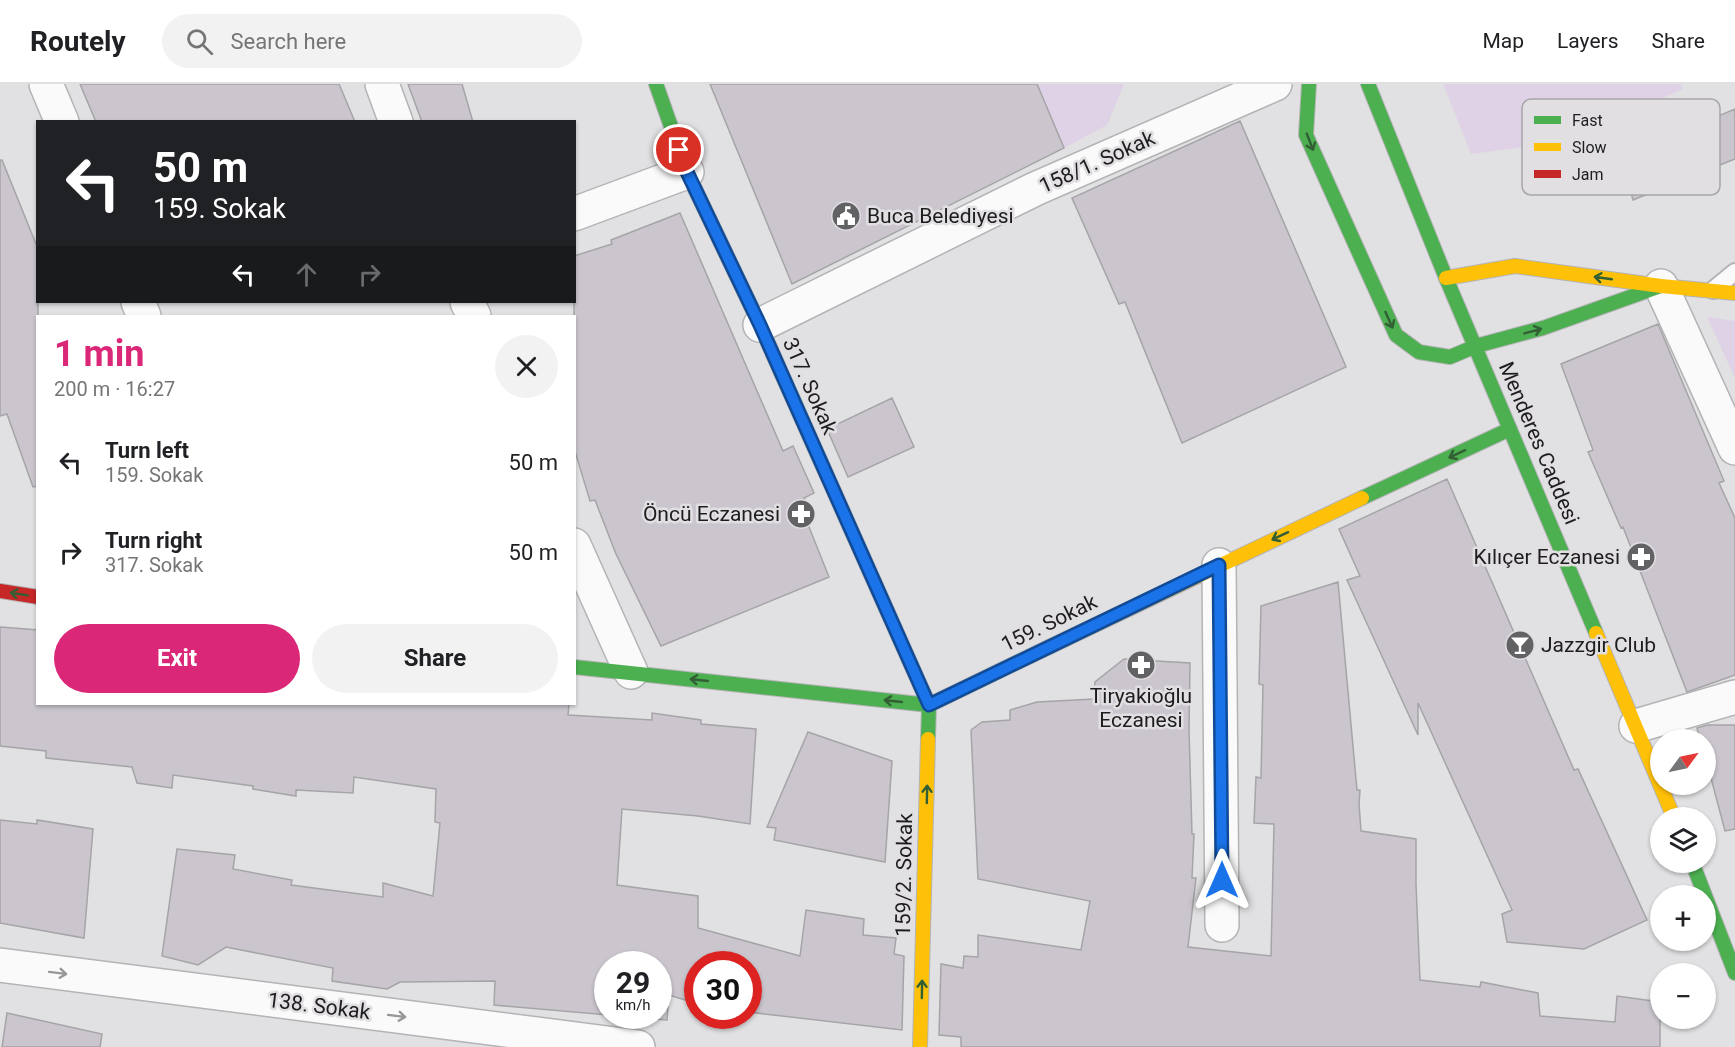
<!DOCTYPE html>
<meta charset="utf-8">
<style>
body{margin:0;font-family:Roboto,sans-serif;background:#f2f2f2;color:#202124;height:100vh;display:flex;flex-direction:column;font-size:22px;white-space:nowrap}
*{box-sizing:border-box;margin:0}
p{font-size:20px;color:#757577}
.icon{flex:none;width:33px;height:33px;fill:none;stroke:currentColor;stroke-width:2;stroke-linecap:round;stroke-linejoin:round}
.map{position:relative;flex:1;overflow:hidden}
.side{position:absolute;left:36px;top:231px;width:540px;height:390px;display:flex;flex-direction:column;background:#fff;border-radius:0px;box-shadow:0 2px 4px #0004}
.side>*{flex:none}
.top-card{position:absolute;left:36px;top:36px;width:540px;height:183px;border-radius:0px;box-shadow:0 2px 4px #0004;background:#202124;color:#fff;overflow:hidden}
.needle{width:39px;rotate:57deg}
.fabs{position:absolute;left:1650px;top:645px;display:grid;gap:12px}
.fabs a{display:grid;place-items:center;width:66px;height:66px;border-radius:50%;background:#fff;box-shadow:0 2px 4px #0004;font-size:30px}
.speed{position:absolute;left:594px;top:867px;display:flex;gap:12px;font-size:30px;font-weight:700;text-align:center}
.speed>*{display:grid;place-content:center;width:78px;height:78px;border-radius:50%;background:#fff;box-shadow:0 2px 4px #0004;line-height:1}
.speed small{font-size:15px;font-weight:400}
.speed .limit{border:9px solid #d22;background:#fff;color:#111}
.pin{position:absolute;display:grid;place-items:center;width:51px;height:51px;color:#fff;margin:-26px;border:3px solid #fff;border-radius:50%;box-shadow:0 2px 6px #0007}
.me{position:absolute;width:66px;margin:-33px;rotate:0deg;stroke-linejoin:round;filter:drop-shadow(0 0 4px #0008)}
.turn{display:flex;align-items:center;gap:21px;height:126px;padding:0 18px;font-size:27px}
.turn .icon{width:78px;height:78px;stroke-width:2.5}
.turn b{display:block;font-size:42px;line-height:51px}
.lanes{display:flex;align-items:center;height:57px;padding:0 18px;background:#0003;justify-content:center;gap:30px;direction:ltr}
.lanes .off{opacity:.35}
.round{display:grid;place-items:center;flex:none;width:63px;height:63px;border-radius:32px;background:#f2f2f2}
.summary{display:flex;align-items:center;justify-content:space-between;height:102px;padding:0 18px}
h1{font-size:36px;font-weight:700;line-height:45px;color:#db2777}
.button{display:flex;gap:12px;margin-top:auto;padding:12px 18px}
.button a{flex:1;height:69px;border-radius:36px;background:#db2777;color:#fff;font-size:24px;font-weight:700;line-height:69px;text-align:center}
.button a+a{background:#f2f2f2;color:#202124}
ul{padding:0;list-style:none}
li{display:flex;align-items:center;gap:18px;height:90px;padding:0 18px}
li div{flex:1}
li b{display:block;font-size:22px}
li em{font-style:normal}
header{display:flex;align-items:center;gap:36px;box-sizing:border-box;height:84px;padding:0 30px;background:#fff;border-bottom:2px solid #e0e0e0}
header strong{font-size:28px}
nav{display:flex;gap:33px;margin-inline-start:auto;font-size:21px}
.search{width:420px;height:54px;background:#f2f2f2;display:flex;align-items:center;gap:15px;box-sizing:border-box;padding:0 21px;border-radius:33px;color:#757577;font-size:22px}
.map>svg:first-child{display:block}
.green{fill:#dfd2e6}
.building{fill:#cbc6ce;stroke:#a5a4a6;stroke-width:1.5}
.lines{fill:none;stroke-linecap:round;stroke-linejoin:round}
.lane-casing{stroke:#b4b3b5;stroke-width:20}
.street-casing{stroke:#b4b3b5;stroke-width:36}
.fast-casing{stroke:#b4b3b5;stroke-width:16}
.slow-casing{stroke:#b4b3b5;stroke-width:16}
.jam-casing{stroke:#b4b3b5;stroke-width:16}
.lane{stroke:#fafafb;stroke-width:16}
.street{stroke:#fafafb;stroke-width:33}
.fast{stroke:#4caf50;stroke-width:14}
.slow{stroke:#ffc107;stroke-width:14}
.jam{stroke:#c62828;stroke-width:14}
.oneway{stroke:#325f34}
.oneway2{stroke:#979798}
.route-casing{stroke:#114b97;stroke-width:15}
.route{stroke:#1a73e8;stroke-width:10}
.labels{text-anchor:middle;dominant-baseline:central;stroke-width:5;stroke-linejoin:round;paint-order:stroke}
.street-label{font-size:21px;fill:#1d1d1e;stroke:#e2dfe3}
.poi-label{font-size:21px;fill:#1d1d1e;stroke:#e2dfe3;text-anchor:start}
.key{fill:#e2dfe3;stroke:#a7a5a8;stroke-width:1.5}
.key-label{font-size:16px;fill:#1d1d1e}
</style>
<header>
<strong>Routely</strong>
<div class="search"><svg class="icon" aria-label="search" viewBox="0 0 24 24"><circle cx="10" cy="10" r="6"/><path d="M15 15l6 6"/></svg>Search here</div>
<nav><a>Map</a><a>Layers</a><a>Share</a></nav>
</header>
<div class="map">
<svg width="1735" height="963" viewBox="0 0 1735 963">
<rect width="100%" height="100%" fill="#e1e0e2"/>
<path class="green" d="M1037,0h87l-17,41 -43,23z
M1443,0h238l2,5 -87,38 -65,19 -60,8z
M1707,233l28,4v57z"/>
<path class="building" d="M80,0h259l16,38h-259z
M408,0h54l11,38h-51z
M710,0h327l27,64 -272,136z
M1735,25v50l-102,41 -12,-43z
M1240,37l106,246 -164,76 -57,-141 -6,2 -47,-106z
M0,76h2l36,89v237l-5,1 -26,-73 -7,2z
M680,129l103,238 10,-5 21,47 -10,5 10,21 -7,3 22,55 -168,69 -45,-92 -21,-54 -5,1 -16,-53v-192l38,-12 -1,-4z
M1658,240l66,157 -5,2 16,35v157l-48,17 -64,-165 -2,1 -33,-76 5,-2 -32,-86z
M892,314l22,49 -66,30 -21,-48z
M1447,395l127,291 4,-1 69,151 -63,29 -77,-7 -5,-28 10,-4 -94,-207v32l-71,-155 13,-4 -21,-47z
M1338,498l19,208h3l-1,14 2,27 55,8v45l4,96 60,7 1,-5 57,11 2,23 75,6 2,-26 43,6v45h-699v-10l-22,-2 2,-71 22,4 1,-12 14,1v-22l103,15 9,-49 -112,-22 -7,-149 11,-8 28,-2v-10l27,-8 57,-3 1,-17 29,-23 66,4 -1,67 3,104h2l-2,44h4l-8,69 83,9 3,-132 -20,-1 2,-46 5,1 2,-93 -4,-1 2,-78z
M0,543l38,3v74h531l-1,11 84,5v-7l49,7v4l55,5 -6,95 -52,-8 -76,-7 -5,76 81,11v32l102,28 6,-46 58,9 -1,16 33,3 -2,16 10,2 -2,74 -154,-18v-48h-50v40l-29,-9 -2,25 -55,-4h46v-52h-50v51l-114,-10 1,-24 -95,1 -13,7 -55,-8 1,-13 -107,-21 -28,18 -36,-9 15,-107 58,6 -2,14 59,11 -1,5 92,12v-14l50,13 7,-73 -5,-1 1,-33 -82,-12 -1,16 -57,-3v6l-43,-7v-3l-80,-11 -1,13 -35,-5 -5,-16 -86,-9v-7l-46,-5z
M1707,641h28v104l-10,2 -19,-72v-19h-6l-3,-12z
M808,648l84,29 -7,101 -111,-22 2,-12 -9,-1z
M0,736l37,4v-4l56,9 -9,109 -84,-15z
M7,929l95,21 -2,13h-98z"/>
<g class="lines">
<g class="lane-casing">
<path id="lane" d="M1713,206l22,-18"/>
</g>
<g class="street-casing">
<path id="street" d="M46,0l16,38
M382,0l14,38
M574,130l113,-42
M1661,202l74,162
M138,218l6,14
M467,218l7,14
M760,241l275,-136 240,-105
M574,461l57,127
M1219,481l3,360
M1636,642l99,-29
M0,881l638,82"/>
</g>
<g class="fast-casing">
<path id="fast" d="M656,0l31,88 73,153 169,380 -1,34
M1309,0l-3,51 90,200 23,17 31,5 26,-11 67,-18 118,-42
M1368,0l78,194 150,355
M1362,414l148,-69
M574,583l355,38 120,-58
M1692,778l43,111"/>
</g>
<g class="slow-casing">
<path id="slow" d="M1446,194l69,-12 146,20 74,7
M1596,549l78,185
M1049,563l313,-149
M920,963l8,-308"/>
</g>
<g class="jam-casing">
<path id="jam" d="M0,507l38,6"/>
</g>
<use href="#lane" class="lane"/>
<use href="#street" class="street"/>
<use href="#fast" class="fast"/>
<use href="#slow" class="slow"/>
<use href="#jam" class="jam"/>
</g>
<defs><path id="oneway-shaft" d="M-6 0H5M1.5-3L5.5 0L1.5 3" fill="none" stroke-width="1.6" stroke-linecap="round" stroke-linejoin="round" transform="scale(1.5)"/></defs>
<g class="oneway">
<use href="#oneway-shaft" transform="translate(1310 58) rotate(69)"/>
<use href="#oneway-shaft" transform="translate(1603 194) rotate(-172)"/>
<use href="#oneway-shaft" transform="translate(1389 236) rotate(66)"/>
<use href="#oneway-shaft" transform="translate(1533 247) rotate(-15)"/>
<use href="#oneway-shaft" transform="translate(1457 370) rotate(155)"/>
<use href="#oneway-shaft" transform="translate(1280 452) rotate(155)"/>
<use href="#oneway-shaft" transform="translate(19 510) rotate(-171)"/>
<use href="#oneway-shaft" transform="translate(699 596) rotate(-174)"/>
<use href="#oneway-shaft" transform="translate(893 617) rotate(-174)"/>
<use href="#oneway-shaft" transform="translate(927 710) rotate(-89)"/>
<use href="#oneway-shaft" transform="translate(922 905) rotate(-89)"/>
</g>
<g class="oneway2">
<use href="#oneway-shaft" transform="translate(58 889) rotate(7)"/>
<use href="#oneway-shaft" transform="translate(397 932) rotate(7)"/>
</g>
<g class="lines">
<g class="route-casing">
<path id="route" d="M679,66l8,22 73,153 169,380 290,-140 3,315"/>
</g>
<use href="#route" class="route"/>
</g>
<defs>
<g id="civic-disc" transform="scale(1.5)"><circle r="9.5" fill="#626163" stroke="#e2dfe3"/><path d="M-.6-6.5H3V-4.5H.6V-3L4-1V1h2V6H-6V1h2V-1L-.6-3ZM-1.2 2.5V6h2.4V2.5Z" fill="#fff"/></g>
<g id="pharmacy-disc" transform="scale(1.5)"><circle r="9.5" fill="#626163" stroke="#e2dfe3"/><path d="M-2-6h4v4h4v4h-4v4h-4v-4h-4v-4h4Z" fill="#fff"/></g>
<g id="bar-disc" transform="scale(1.5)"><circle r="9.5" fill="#626163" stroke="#e2dfe3"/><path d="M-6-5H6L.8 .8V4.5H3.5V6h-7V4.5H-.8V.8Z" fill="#fff"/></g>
</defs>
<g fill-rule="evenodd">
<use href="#civic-disc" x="846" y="132"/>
<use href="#pharmacy-disc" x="801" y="430"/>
<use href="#pharmacy-disc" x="1641" y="473"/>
<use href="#bar-disc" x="1520" y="561"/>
<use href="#pharmacy-disc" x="1141" y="581"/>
</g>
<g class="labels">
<g class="street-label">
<text transform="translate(1097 78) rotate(-24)">158/1. Sokak</text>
<text transform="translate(810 302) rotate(66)">317. Sokak</text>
<text transform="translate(1539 359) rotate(67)">Menderes Caddesi</text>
<text transform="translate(1049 539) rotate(-26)">159. Sokak</text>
<text transform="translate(904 791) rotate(-89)">159/2. Sokak</text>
<text transform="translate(319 922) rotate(7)">138. Sokak</text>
</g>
<g class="poi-label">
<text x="867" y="132">Buca Belediyesi</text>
<text x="780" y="430" text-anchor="end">Öncü Eczanesi</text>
<text x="1620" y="473" text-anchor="end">Kılıçer Eczanesi</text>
<text x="1541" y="561">Jazzgir Club</text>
<text x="1141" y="612" text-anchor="middle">Tiryakioğlu<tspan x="1141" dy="24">Eczanesi</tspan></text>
</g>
</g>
<rect x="1522" y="15" width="198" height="96" rx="9" class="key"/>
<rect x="1534" y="32" width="27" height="8" fill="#4caf50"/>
<rect x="1534" y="59" width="27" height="8" fill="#ffc107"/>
<rect x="1534" y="86" width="27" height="8" fill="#c62828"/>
<g class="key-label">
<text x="1572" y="42">Fast</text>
<text x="1572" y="69">Slow</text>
<text x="1572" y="96">Jam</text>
</g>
</svg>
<div class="fabs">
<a><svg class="needle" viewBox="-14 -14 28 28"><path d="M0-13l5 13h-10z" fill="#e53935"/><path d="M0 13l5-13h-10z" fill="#757577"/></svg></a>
<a><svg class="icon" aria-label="layers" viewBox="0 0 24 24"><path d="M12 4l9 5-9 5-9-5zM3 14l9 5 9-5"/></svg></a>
<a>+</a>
<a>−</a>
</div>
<div class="speed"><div>29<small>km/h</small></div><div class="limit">30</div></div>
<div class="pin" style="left:679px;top:66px;background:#d93025"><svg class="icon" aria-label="arrive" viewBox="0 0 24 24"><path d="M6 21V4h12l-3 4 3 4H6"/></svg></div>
<svg class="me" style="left:1222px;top:796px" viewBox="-20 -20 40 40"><path d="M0-17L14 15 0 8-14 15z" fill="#1a73e8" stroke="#fff" stroke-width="4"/></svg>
<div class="top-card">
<div class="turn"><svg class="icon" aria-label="left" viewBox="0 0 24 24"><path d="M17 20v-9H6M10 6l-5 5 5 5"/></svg><div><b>50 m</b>159. Sokak</div></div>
<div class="lanes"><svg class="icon" aria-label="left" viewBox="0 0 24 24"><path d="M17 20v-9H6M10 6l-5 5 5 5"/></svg><svg class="icon off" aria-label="ahead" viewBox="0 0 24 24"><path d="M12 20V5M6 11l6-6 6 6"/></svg><svg class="icon off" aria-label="right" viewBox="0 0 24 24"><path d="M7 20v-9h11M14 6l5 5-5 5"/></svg></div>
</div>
<section class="side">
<div class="summary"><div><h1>1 min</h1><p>200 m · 16:27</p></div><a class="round"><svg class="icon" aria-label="close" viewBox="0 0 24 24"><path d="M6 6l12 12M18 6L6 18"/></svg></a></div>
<ul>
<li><svg class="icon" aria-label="left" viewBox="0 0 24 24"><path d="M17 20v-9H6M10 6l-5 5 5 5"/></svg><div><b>Turn left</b><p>159. Sokak</p></div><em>50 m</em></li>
<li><svg class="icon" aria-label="right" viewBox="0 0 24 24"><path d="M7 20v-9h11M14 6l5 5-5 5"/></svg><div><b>Turn right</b><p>317. Sokak</p></div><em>50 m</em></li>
</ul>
<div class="button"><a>Exit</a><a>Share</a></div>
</section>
</div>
